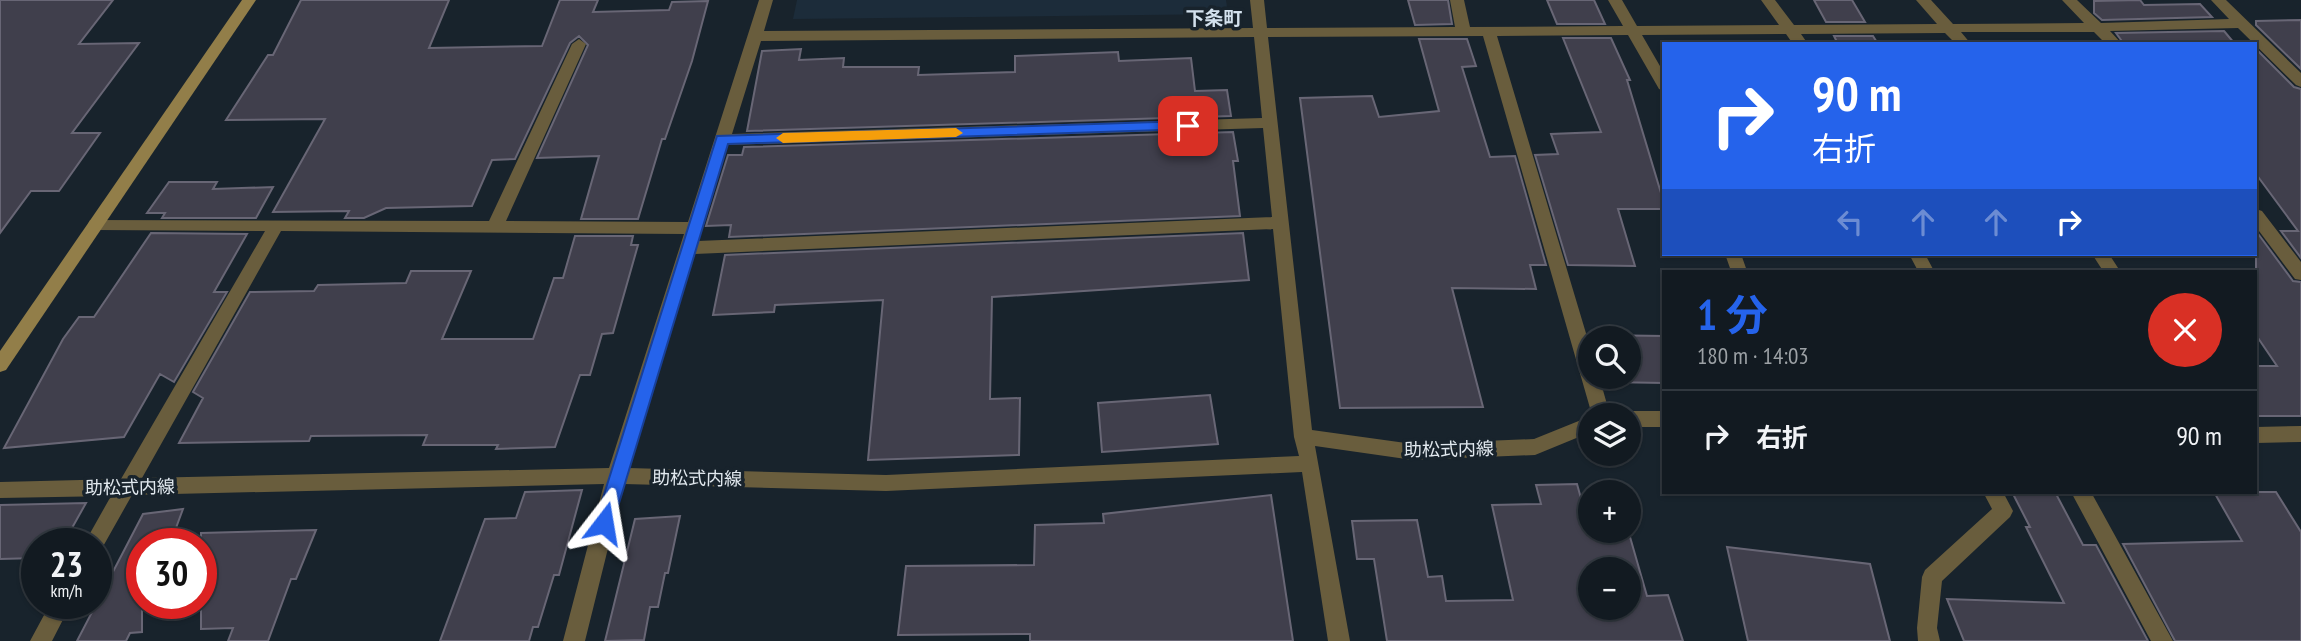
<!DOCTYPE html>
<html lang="ja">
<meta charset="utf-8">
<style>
body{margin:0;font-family:"PT Sans Narrow","Noto Sans JP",sans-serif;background:#1f272e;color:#f1f3f6;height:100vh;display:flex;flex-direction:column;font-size:26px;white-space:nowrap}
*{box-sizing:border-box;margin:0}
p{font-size:23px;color:#9ca1a5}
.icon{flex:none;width:38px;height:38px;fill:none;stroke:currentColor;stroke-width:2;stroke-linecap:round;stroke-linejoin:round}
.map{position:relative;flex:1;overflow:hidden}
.sheet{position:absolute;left:1662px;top:270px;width:595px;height:224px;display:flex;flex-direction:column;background:#121a21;border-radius:0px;box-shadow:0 2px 5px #0004,0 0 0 2px #31383f}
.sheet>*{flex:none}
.banner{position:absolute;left:1662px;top:42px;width:595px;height:214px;border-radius:0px;box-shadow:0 2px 5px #0004,0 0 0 2px #31383f;background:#2563eb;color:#fff;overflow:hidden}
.controls{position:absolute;left:1578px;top:326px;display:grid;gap:14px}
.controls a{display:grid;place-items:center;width:63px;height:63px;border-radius:50%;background:#121a21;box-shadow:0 2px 5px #0004,0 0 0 2px #31383f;font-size:35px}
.speed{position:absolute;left:21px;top:528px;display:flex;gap:14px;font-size:35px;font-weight:700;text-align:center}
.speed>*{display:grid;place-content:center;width:91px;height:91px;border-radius:50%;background:#121a21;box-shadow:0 2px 5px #0004,0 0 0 2px #31383f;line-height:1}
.speed small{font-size:18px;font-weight:400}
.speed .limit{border:10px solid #d22;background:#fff;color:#111}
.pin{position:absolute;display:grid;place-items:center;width:60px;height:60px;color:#fff;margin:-30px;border-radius:14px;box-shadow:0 4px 10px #0006}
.me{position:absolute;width:77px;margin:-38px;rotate:14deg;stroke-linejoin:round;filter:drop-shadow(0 0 5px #0008)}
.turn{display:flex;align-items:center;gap:24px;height:147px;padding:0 35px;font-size:32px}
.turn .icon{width:91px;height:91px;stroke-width:2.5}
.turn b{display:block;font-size:49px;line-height:60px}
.lanes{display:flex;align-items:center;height:66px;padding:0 35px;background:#0003;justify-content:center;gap:35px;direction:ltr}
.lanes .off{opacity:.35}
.round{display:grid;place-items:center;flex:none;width:74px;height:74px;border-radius:37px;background:#1f272e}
.head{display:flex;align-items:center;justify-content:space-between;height:119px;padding:0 35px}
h1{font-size:42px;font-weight:700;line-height:52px;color:#2563eb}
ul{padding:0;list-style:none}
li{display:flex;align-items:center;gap:21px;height:91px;padding:0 35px;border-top:2px solid #31383f}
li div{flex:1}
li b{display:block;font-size:26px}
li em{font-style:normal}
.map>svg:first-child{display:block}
.built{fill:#1c2c3a}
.building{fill:#403f4c;stroke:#686675;stroke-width:2;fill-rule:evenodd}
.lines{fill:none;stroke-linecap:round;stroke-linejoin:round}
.street{fill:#695d3d;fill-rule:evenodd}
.secondary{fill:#927e49;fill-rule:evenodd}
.route{fill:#2563eb;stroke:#184099;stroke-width:2}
.slow{fill:#f59e0b}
.labels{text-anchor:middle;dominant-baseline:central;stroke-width:7;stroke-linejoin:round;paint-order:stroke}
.street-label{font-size:18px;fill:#e1e8ee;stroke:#18232c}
.neighbourhood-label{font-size:19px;font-weight:bold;fill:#d3e1ed;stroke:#18232c}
</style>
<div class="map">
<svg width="2301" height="641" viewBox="0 0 2301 641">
<rect width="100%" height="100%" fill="#18232c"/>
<path class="built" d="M797,0h429l2,14 -435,5z"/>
<path class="building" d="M0,0h113l-34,44 60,-1 -67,90h28l-41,58h-28l-31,42z
M301,0h148l-20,48 113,-2 18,-46h38l-5,12 76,-2 3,-8 36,-1 -16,60 -27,78h-3l-24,80h-57l18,-63 -62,2 51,-113 -9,-9 -9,7 -55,116 -23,1 -20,46 -86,2 -22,10h-19l4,-7 -76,1 52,-93 -99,1 42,-65h5z
M1408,0h40l4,24 -37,1z
M1547,0h47l11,24h-48z
M1814,0h38l13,22h-39z
M2140,0l4,5 56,-1 12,13 -110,3 -8,-7v-12z
M2301,20v49l-45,-44v-4z
M2224,31l11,13h-111l-8,-11z
M1834,36h39l5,8h-40z
M1563,38h48l19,42h-3l37,123v6h-46l17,57 -67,-1 -33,-110 23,-1 -7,-20 50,-2z
M1419,39h48l9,27 -14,1 28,90 25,-1 31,109h-16l6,24 -84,-1 31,119 -143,1 -40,-310 72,-2 7,21 60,-6z
M801,49l-2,11 45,-2 -1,9h76l-1,8 97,-3v-16l103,-4 1,9 72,-3 4,33 32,-1 4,26 -484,15 15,-80z
M2256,49l38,38 7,2v169l-20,-27h17l-42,-57z
M1233,132l5,29h-5l7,55 -511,21 2,-12 -25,1 22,-71h14l2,-8z
M169,182h48l-4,7 60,-2 -17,31h-94l3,-5h-18z
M2256,231l37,50 8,1v134h-45v-50h21l-21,-31z
M151,233l96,1 -33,58h13l-53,90 -14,-8 -36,63 -120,11 59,-109 16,-22h15z
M1243,233l6,47 -257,17 -2,102 30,-1 -1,57 -151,5 15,-160 -108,5 -1,7 -61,3 12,-60z
M575,236h58l-2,9h7l-25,88 -11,1 -12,41h-10l-25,72 -59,2 2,-4h-75l4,-10 -116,1 -2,5 -130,2 24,-45 -10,-6 57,-100 64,-1 4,-6 88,-2 5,-12h60l-29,68h91l21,-61h9z
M1594,335l70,1v47l-57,-1 -2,-6h24v-38h-34z
M1210,395l8,49 -116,8 -4,-49z
M1577,484l5,18 9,-1v29h37l19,66 21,-1 15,46h-296l-13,-82h-17l-5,-38 65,-1 11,57 14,-1 4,25 67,-1 -21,-95 49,-1 -5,-19zM1591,569h38v38h-38z
M582,490l-23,85h-5l-16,52h-5l-4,14h-89l45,-122 31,-1 9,-26z
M2012,492h43l28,53h13l52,96h-184l-17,-42 117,4 -38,-76h4z
M2214,492h62l25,40v109h-126l-52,-97 119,-3z
M1271,495l22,146h-263v-7l-132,1 8,-69 128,-1 1,-40 69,-2 -1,-9z
M86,503l-23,41h-26v14l-37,1v-54z
M183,509l-13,35h-28v88l-12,1 -4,8h-49l66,-127z
M680,516l-12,57h-3l-7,34h-8l-6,33 -39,1 30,-122z
M316,530l-20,49h-5l-23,62h-40l5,-13 -32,1v-96z
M1727,547l143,17 20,77h-142z"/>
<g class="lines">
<path class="street" d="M759,0h14l-9,31 489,-3 -3,-28h14l3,28 188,-1 -5,-27h14l6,27 153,-1 -15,-26h14l15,26 142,-1 -18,-25h14l19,25 143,-1 -21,-24h15l22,24 131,-1 -22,-23h15l24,23 128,-4 -18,-19h15l75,73v14l-5,-2 -58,-57 -128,3 12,13h-16l-12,-12h-133l10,12h-15l-11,-11 -144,1 7,10h-15l-7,-10 -144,1 22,38v18l-5,-2 -31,-54 -131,1 94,314v26h8l11,39h-18l-109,-379 -215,1 44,393 101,14 121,-5 57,-23v16l-56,23 -122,5 -98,-14 35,195h-22l-26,-169 -416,19 -262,-7 -39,157h-22l41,-157 -472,11 -31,55 -5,2v-8h-12l27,-48 -111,2v-16l121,-3 144,-248 -169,-1 -6,-2 -2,-4 2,-4 399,1 83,-177 7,-5 7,5 -80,177 182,1zM1254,37l8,81 -530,16 29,-93zM1263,128l9,89 -574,24 30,-96zM1273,229l21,208 5,19 -413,19 -258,-7 67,-214zM281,231l403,3 -75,234 -467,10z
M2256,209l6,2 39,51v18l-6,-1 -39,-52z
M1725,254h16l6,17h-16z
M1909,254h16l9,17h-16z
M2092,254h17l11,17h-17z
M1629,411h35v16h-35v-12h-7z
M2301,426v16l-45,1v-16z
M1983,492h20l10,19 -3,6 -68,64 -5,47 3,13h-22l-1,-13 5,-51 3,-7 67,-61z
M2071,492h20l82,149h-22z
M50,604h21l-19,37h-22z"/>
<path class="secondary" d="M242,0h14l-250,370 -6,2v-21z"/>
</g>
<path class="route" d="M1188,121l5,1v7l-465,15 -115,379 -3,6h-12l-3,-6 122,-387z"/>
<path class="slow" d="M956,128l7,5 -7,4 -173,6 -7,-5 7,-5z"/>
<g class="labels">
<g class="street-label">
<text transform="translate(1449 449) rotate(-1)">助松式内線</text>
<text transform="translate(697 478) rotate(1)">助松式内線</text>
<text transform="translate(130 487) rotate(-1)">助松式内線</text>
</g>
<g class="neighbourhood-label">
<text x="1214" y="18">下条町</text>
</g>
</g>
</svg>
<div class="controls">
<a><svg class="icon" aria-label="search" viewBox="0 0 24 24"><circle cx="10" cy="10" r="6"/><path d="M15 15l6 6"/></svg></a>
<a><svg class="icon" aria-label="layers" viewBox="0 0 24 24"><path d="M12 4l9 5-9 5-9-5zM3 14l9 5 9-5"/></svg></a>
<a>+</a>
<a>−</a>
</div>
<div class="speed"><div>23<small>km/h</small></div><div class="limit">30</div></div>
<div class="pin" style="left:1188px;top:126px;background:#d93025"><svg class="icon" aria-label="arrive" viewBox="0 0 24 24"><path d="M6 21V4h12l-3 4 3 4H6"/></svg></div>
<svg class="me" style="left:604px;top:523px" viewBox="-20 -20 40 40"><path d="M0-17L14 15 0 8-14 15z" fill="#2563eb" stroke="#fff" stroke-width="4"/></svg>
<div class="banner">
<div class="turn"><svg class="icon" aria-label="right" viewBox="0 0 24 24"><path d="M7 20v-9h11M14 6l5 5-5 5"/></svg><div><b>90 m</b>右折</div></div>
<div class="lanes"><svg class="icon off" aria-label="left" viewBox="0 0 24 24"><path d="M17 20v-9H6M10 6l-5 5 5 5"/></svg><svg class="icon off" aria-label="ahead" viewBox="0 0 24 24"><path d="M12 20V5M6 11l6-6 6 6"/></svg><svg class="icon off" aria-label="ahead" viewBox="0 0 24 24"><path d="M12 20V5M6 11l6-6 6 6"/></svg><svg class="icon" aria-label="right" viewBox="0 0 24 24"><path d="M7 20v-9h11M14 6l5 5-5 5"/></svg></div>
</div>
<section class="sheet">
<div class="head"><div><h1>1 分</h1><p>180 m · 14:03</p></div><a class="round" style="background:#d93025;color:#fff"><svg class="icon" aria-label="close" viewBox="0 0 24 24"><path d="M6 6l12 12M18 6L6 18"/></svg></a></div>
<ul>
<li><svg class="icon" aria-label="right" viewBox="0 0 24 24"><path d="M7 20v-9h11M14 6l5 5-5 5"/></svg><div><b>右折</b></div><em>90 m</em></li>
</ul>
</section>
</div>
